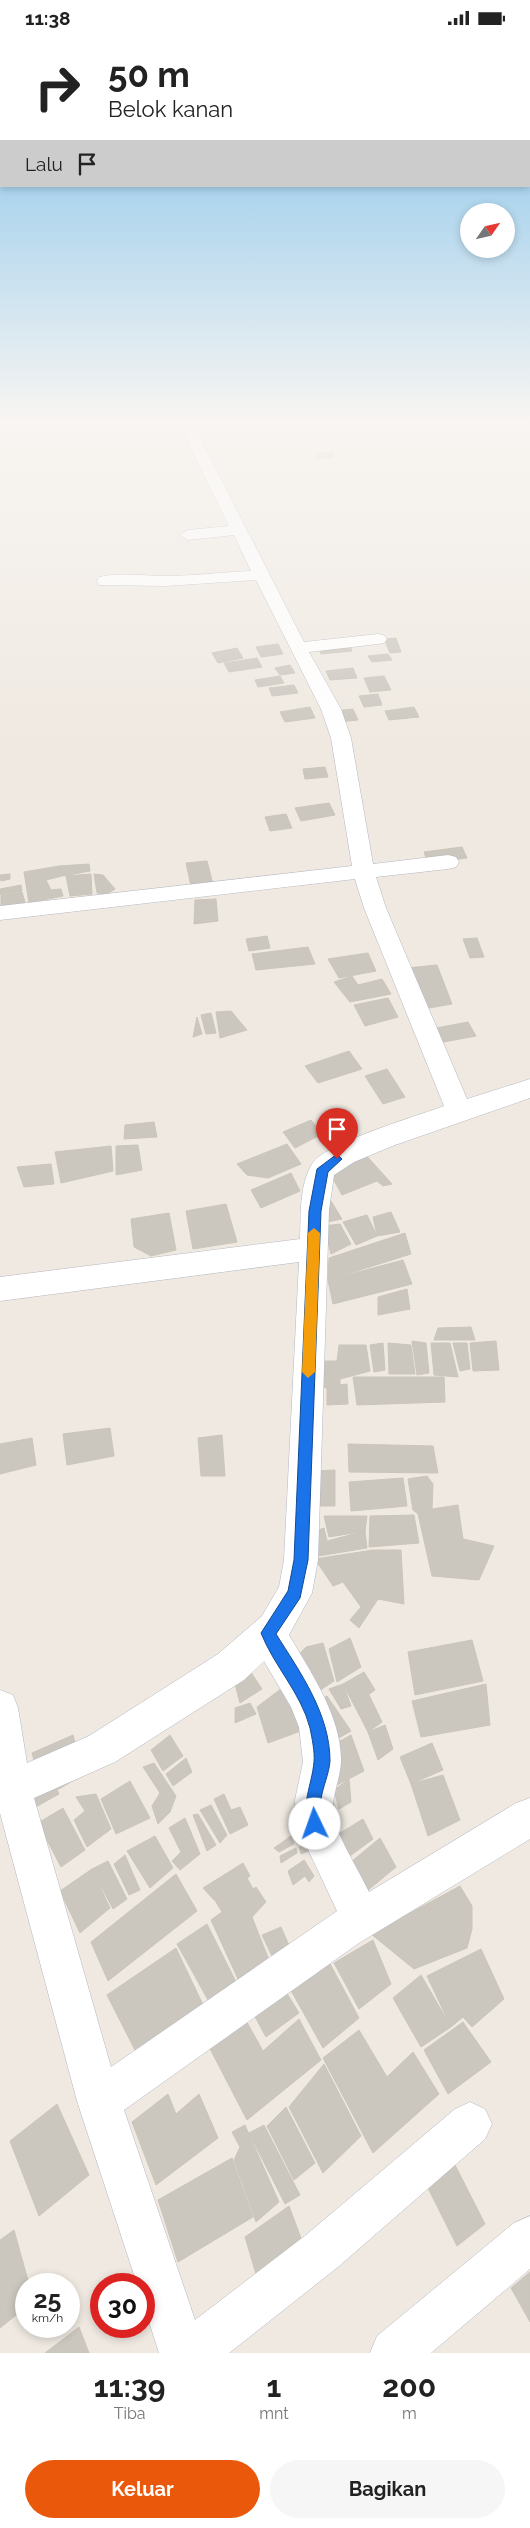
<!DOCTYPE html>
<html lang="id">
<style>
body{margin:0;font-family:Raleway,sans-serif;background:#f6f6f6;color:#222;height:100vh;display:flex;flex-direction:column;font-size:19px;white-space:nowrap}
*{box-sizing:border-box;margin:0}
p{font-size:16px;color:#767676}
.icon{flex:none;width:28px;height:28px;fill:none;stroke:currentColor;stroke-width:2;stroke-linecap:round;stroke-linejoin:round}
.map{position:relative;height:2318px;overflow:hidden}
.sheet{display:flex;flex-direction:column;background:#fff;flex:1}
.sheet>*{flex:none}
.banner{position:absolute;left:0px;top:0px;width:530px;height:152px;box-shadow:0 2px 8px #0003;background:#fff;color:#222;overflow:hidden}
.needle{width:32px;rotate:56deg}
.buttons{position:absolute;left:460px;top:168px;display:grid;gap:10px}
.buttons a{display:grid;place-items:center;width:55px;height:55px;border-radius:50%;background:#fff;box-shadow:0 2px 8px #0003;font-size:25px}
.speed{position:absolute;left:15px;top:2238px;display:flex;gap:10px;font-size:25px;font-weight:700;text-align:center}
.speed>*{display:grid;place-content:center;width:65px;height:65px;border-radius:50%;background:#fff;box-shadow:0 2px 8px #0003;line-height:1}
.speed small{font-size:12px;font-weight:400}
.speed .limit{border:8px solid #d22;background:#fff;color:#111}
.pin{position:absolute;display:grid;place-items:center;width:42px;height:42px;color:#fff;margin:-51px -21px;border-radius:50% 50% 50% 0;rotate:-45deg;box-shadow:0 0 5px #0007}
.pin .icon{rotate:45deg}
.me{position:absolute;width:55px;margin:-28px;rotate:357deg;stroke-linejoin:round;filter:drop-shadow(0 0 4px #0008)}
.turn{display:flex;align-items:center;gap:18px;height:105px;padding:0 25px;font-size:22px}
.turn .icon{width:65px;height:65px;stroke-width:2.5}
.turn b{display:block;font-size:35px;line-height:42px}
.then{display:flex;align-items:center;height:48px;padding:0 25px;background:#0003;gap:10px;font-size:19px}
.eta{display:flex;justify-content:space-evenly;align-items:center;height:85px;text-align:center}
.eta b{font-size:30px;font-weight:700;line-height:35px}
.button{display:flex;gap:10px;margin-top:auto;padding:10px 25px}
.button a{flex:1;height:58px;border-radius:30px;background:#ea580c;color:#fff;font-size:20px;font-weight:700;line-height:58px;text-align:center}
.button a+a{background:#f6f6f6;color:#222}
.status{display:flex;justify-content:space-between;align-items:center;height:35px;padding:0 25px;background:#fff;direction:ltr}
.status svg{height:14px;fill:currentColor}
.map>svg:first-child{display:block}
.building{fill:#cbc7bf;stroke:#cbc5ba}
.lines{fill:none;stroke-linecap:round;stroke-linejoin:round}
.minor-casing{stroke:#b4b7c1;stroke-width:1}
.minor{fill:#fff;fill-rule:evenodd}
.route{fill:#1a73e8;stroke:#114b97}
.slow{fill:#f59e0b}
</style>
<div class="status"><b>11:38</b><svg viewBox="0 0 49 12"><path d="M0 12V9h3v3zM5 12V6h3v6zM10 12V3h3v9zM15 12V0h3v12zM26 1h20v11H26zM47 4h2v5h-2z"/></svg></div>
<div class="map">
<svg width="530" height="2318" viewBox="0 0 530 2318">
<rect width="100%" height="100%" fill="#efe9e1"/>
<path class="building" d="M317,418h16l1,5h-17z
M396,603l5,14 -11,1 -6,-14z
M278,609l5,10 -22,3 -5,-10z
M349,609l3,7 -31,3 -3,-7z
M237,613l6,10 -25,5 -6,-10z
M388,619l4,6 -20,2 -4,-6z
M257,623l5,9 -33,5 -5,-9z
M290,630l5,8 -15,2 -5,-7z
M353,633l4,10 -27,2 -4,-9z
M280,641l4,7 -26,4 -3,-7z
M384,641l7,14 -21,2 -6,-14z
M294,650l4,8 -26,3 -3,-8z
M378,659l4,11 -18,2 -5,-11z
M310,672l5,11 -30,4 -5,-10z
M414,672l5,10 -30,3 -4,-9z
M353,674l5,11 -19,2 -5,-11z
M325,732l3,10 -23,2 -2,-10z
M329,768l6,12 -34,6 -6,-13z
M286,779l6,14 -22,3 -5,-14z
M462,812l5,11 -39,5 -4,-11z
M207,826l6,23 -22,2 -5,-23z
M89,829l1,7 -27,5 -4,-10z
M59,831l3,10 -16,4 5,10 10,-1 2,7 -34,7 -5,-31z
M10,839v5l-9,2 -1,-6z
M91,839l1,20 -22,2 -4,-20z
M94,839l9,1 12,14 -8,5 -10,-1z
M21,850l1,6 -22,4v-6z
M22,857l3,10 -24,4v-10z
M216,864l2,22 -24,3 1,-24z
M267,901l3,12 -21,3 -3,-12z
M477,903l7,19 -14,1 -7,-19z
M308,912l7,17 -59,6 -4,-16z
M368,918l8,18 -37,7 -11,-19z
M437,930l15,39 -29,5 -16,-41z
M352,941l6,9 24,-6 9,15 -41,8 -16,-20z
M388,963l10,19 -33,9 -11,-21z
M231,976l16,19 -27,8 -4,-26z
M211,978l5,20 -10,1 -5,-19z
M197,982l5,17 -9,3z
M468,987l8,14 -38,7 -7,-14z
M349,1016l13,18 -44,14 -13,-17z
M387,1034l18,28 -22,7 -18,-28z
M311,1085l11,14 -27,14 -12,-16z
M154,1087l3,15 -33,2 1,-14z
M340,1093l14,18 -23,6 -12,-14z
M287,1109l14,20 -33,14 -21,-3 -10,-11z
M138,1110l4,25 -26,5v-29z
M111,1111l2,25 -52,12 -6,-31z
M364,1118l28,31 -9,2 -6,-5 -35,14 -13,-24z
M51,1129l3,20 -30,3 -7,-20z
M291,1138l9,18 -39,17 -10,-18z
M331,1166l11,18 -15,3 -3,-18z
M226,1169l11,38 -44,7 -7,-38z
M391,1177l9,20 -23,4 -4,-19z
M169,1178l7,37 -25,6 -17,-9 -3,-28z
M367,1180l10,21 -21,9 -13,-23z
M340,1189l11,20 -20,10 -7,-28z
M405,1198l6,21 -83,26 1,-22z
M403,1225l9,24 -79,20 -5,-24z
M407,1254l3,20 -32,6v-18z
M471,1292l4,13h-41l4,-12z
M412,1306l14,2 3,30 -12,2z
M496,1306l3,29 -26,1 -3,-28z
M383,1308l2,27 -11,2 -4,-27z
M388,1308l23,2 4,29h-26z
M431,1308h19l8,34 -24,-2z
M453,1308h14l3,26 -10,2z
M339,1310h27l4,26 -30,8v6l7,-1 1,20 -21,1v-17l-16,-2 4,-25h22z
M353,1342h91l1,25 -88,3z
M110,1393l4,28 -47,9 -4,-31z
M222,1400l3,41h-24l-3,-38z
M32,1403l4,27 -36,9v-30z
M348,1409l85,2 5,27 -89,-1z
M335,1435v36h-20v-35z
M427,1441l6,8 -1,25 26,-4 5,34 31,7 -15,34 -47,-4 -14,-62 -5,-4 -5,-31z
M403,1443l4,28 -56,5 -2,-29z
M414,1480l5,28 -50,4 1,-31z
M324,1481h43l-2,15 -36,6z
M324,1493l3,13 38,-10 2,17 -55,9 -4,-23z
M373,1515h28l3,54 -26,-5 -19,29 -9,-8 11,-13 -18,-25 -10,4 -18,-27z
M350,1603l11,29 -24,15 -8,-33z
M472,1605l11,41 -68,14 -7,-43z
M323,1608l11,38 -24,16 -19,-34 15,-16z
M250,1636l12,18 -22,14 -5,-19z
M364,1637l11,18 -21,15 -11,-21z
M290,1647l19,46 -41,15 -11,-36z
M343,1649l8,22 -10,3 -12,-20z
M486,1649l4,41 -69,12 -9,-36z
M369,1660l13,27 -14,10 -14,-27z
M327,1661l24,35 -21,12 -17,-38z
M250,1668l6,11 -21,9v-15z
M385,1690l8,24 -15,11 -10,-28z
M73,1700l6,25 -40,19 -7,-26z
M170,1700l13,21 -20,15 -12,-21z
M351,1700l13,36 -29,15 -4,-40z
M432,1708l11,27 -32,14 -11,-27z
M186,1723l6,14 -19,14 -7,-12z
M154,1728l22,33 -6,16 -12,12 -6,-18 8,-13 -17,-26z
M83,1740l-26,15 2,4 -27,15 -5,-17z
M443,1740l17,45 -32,16 -17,-52z
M349,1744l2,23 -12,7 -5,-19z
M130,1746l20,37 -34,16 -15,-35z
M96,1759l15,35 -24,18 -13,-27 11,-9 -9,-14z
M224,1759l7,16 9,-3 8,18 -18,9 -16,-35z
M211,1770l16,30 -7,8 -20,-33z
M63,1773l22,42 -24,17 -23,-44z
M198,1779l18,31 -9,6 -14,-36z
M185,1783l15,36 -20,16 -8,-9 9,-9 -12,-24z
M363,1784l10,20 -34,25 -15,-21z
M155,1801l18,32 -23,20 -23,-37z
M291,1801l3,8 -15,8 -5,-4z
M314,1803l4,9 -17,7 -2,-7z
M380,1803l16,29 -29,24 -16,-29z
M296,1813l1,5 -16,10 -1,-7z
M125,1820l15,35 -11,5 -15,-31z
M304,1825l10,16 -5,6 -4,-6 -12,9 -5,-14z
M108,1826l19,38 -14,10 -21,-40z
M243,1828l7,13 -34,26 -13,-14z
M92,1834l18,39 -30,25 -20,-42z
M176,1839l21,37 -89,70 -17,-39z
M247,1843l6,11 -31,23 -6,-10z
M460,1851l12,20v23l-5,19 -53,21 -43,-35z
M256,1852l10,15 -14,15 17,43 -31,19 -27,-59z
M207,1889l28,56 2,14 -24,15 -36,-65z
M281,1892l10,23 -19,6 -10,-21z
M373,1905l18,44 -32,25 -25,-46z
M176,1913l29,61 -65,51 -33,-65z
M481,1914l23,50 -32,28 -9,-10 -12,10 -24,-51z
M328,1925l31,58 -36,30 -35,-63z
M421,1940l30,52 -30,20 -28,-49z
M283,1952l16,26 -33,24 -13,-24z
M244,1982l19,34 36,-32 22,41 -74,60 -40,-77z
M463,1987l28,40 -43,32 -24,-44z
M359,1995l28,47 26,-25 26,42 -66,59 -50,-95z
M324,2029l37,72 -38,37 -34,-66z
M168,2059l8,20 23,-20 19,44 -62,47 -24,-63z
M57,2069l32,71 -50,41 -29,-75z
M286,2072l29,56 -21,17 -27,-54z
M245,2090l34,77 -23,20 -22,-62 6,-13 -8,-15z
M264,2090l36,70 -15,9 -36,-71z
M232,2123l21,59 -75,45 -20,-62z
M453,2126l32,63 -28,22 -32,-64z
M289,2171l16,43 -46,35 -14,-47z
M14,2195l15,54h-3v23l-26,21v-88z
M530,2237v50l-19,-34z
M79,2292l10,26h-44z"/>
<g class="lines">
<g class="minor-casing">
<path id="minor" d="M179,389h14l111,218 74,-8 6,1 3,4 -3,4 -6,1 -69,8 32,57 10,29 22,126 75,-9 8,2 3,5 -3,5 -8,2 -72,8 10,31 81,191 63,-20v19l-135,47 -41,17 -20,13 -5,35 -11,350 -6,33 -23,42c22,38 53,82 52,127 -1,20 -13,41 -6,61 8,23 23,46 34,69l147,-89 14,-5v41l-171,104 -235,167 71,210 111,-85 149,-126 15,-7 15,7 7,15 -7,15 -147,128 -109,86h-70l-15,-47v-22h-7l-60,-183 -77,-288v-123l13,5 5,13 9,55 62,-27 129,-82 44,-38 17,-29 5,-27 15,-298 -299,39v-24l300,-38c1,-24 -1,-53 12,-75 12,-21 106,-48 132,-58l-80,-198 -9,-29 -355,41v-14l352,-40 -21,-128 -10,-29 -65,-129 -91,6 -66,-1 -2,-4 2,-4c22,-5 44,-1 66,-1 29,0 58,-4 86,-5l-17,-36 -46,5 -8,-5 8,-5 41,-4zM264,1626l27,46 8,20 4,35 -8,38 1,24 41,87 -226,156 -77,-269 81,-36 129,-82z
M530,2181v53l-99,84h-61l7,-17 137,-113z"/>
</g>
<use href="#minor" class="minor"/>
</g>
<linearGradient id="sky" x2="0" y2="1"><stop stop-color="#7abfeb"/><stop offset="0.54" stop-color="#f8f5f2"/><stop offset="1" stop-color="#f8f5f2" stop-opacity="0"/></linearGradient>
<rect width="530" height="714" fill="url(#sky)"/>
<path class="route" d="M337,1119l5,5 -14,13 -7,39 -13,349 -8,38 -24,36c24,38 54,80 54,127 -1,13 -7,25 -9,38 -1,10 4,20 -1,31l-5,2 -6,-2c-9,-24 3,-45 5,-68 1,-10 -2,-24 -4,-34 -9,-35 -36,-62 -49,-95l27,-42 6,-31 15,-349 8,-42z"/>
<path class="slow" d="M314,1193l6,5 -5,139 -7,6 -6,-6 6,-139z"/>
</svg>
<div class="buttons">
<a><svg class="needle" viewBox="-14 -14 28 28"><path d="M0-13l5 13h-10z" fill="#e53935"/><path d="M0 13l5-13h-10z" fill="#767676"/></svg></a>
</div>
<div class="speed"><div>25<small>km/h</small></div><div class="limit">30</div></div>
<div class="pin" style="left:337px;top:1124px;background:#d93025"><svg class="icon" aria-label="arrive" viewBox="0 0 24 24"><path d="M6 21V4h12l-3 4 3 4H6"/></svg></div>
<svg class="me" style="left:315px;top:1789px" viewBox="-20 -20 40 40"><circle r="19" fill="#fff"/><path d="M0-13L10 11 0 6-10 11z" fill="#1a73e8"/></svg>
<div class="banner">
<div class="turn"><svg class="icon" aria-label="right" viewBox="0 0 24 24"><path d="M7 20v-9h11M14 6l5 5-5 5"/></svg><div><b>50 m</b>Belok kanan</div></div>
<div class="then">Lalu<svg class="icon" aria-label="arrive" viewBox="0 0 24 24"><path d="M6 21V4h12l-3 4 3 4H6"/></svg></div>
</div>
</div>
<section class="sheet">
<div class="eta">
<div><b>11:39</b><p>Tiba</p></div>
<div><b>1</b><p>mnt</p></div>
<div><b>200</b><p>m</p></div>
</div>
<div class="button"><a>Keluar</a><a>Bagikan</a></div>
</section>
